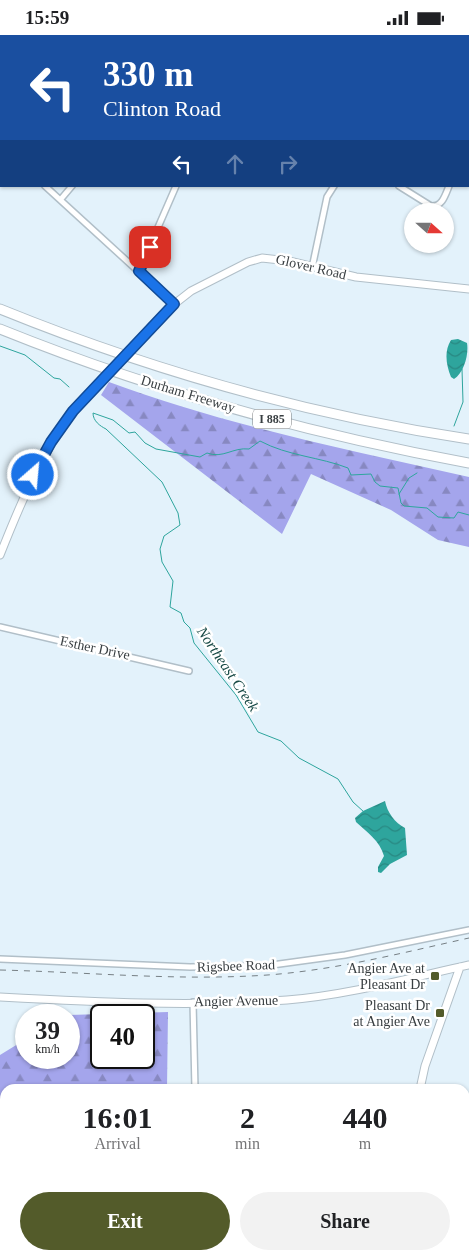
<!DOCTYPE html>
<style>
body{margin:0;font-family:"Times New Roman",serif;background:#f2f2f2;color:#202124;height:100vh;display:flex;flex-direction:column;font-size:19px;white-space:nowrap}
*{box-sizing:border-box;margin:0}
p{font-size:16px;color:#757577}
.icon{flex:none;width:28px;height:28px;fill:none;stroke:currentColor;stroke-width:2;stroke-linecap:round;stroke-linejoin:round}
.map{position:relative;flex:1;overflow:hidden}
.drawer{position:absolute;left:0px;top:1049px;width:470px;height:176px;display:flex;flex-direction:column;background:#fff;border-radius:15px 15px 0 0;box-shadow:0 1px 4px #0004}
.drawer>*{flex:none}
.top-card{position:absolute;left:0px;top:0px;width:470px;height:152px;box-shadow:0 1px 4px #0004;background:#1a4fa0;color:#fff;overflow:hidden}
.needle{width:32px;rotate:111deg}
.controls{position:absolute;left:404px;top:168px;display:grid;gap:10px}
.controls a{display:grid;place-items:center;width:50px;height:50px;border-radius:50%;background:#fff;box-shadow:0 1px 4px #0004;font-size:25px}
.speed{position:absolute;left:15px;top:969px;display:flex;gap:10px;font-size:25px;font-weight:700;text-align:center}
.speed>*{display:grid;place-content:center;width:65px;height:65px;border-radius:50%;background:#fff;box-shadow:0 1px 4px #0004;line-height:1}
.speed small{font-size:12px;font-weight:400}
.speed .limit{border:2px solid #111;border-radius:8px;background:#fff;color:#111}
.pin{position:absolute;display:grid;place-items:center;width:42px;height:42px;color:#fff;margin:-21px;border-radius:10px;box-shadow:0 2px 8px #0006}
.me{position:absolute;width:55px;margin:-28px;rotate:27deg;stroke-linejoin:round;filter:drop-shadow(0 0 4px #0008)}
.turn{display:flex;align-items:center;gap:18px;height:105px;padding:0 20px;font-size:22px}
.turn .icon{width:65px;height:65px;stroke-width:2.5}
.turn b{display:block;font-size:35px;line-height:42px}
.lanes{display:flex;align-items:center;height:48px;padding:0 20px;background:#0003;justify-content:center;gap:25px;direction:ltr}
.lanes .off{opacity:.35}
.eta{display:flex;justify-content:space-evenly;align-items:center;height:85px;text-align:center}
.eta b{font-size:30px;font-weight:800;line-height:35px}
.button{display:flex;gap:10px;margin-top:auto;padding:10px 20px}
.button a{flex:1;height:58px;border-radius:30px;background:#535b2a;color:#fff;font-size:20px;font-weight:800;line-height:58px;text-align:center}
.button a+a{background:#f2f2f2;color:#202124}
.status{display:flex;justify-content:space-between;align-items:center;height:35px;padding:0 25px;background:#fff;direction:ltr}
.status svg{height:14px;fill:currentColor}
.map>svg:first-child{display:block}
.forest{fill:url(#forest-firs);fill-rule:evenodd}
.water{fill:url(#water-waves)}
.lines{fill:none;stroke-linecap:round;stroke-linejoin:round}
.stream{stroke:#2ea59d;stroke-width:1}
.street-casing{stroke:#b1bfc8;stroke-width:8}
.secondary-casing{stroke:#b1bfc8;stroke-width:9}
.highway-casing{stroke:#b1bfc8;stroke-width:11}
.street{stroke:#fff;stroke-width:5}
.secondary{stroke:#fff;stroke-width:7}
.highway{stroke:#fff;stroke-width:9}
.rail{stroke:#767f84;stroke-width:1;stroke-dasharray:6 6;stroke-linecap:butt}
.secondary-bridge-casing{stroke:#b1bfc8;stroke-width:9;stroke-linecap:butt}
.secondary-bridge{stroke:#fff;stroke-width:7}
.route-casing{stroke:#114b97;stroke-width:12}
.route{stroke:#1a73e8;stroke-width:9}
.poi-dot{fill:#535b2a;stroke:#fff;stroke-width:2}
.labels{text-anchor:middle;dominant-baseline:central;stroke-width:5;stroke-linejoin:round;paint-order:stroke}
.shield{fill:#fff;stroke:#74787a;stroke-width:1}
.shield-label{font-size:12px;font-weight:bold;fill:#383e41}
.street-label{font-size:14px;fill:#383e41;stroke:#fff}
.poi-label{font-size:14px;fill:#383e41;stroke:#fff;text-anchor:end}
.water-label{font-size:15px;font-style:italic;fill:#174945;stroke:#fff}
</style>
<div class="status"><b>15:59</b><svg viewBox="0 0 49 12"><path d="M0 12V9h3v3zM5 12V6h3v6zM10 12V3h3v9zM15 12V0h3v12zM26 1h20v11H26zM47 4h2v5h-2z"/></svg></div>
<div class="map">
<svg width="469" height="1224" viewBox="0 0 469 1224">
<defs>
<pattern id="forest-firs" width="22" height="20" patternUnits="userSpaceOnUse" patternTransform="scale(1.25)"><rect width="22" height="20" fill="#a4a5ec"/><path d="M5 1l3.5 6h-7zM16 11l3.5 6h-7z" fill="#8788c1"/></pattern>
<pattern id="water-waves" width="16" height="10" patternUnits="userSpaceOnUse" patternTransform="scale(1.25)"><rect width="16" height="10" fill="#2ea59d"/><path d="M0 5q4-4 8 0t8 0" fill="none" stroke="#288882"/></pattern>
</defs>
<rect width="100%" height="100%" fill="#e3f2fb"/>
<path class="forest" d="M109,347c116,43 239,68 360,95v70l-31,-7 -47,-30 -80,-36 -29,60 -181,-139z
M168,977l-1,77h-162v166h405v4h-410v-204l26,-16v18h43v-42zM101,980h43v42h-43z"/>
<path class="water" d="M458,304l9,4c2,11 -3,30 -13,36l-3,-2c-5,-12 -7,-26 0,-37z
M385,766c2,11 10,22 20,27l2,27 -17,9 -9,9 -3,-1v-5l6,-11c-4,-15 -17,-24 -28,-34l-1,-4 8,-7z"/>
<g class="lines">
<path class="stream" d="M0,42h1
M0,311l25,9 29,23 6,1 9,8
M454,391l9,-24 -1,-33
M399,459l10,-16 8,-5
M364,777l-11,-10 -15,-23 -39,-21 -18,-17 -23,-9 -22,-37 -42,-52 -4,-15 -6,-6 -3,-9 -11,-6 3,-26 -11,-19 -2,-13 4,-13 16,-11 -2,-12 -16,-31 -56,-53c-6,-3 -13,-8 -13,-16l20,7 16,13 6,-1 10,11 11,6 44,8 7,-4c16,6 26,-6 42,-4l11,-8c28,15 60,16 88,27l3,7 20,-1 4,8 5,4 18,2 3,15 3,3 23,2 11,9 16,1 4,-6 11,3
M257,1224l10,-3 18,3"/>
<g class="street-casing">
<path id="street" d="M235,0v1
M312,1v-1
M0,119l1,1
M45,151l129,118
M399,151l32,20c11,1 14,-10 18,-20
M61,164l11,-13
M312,233l15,-71 7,-11
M139,236l37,-85
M0,592l189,44
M0,924l190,8 82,-2 73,-10 124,-25
M193,967l2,87
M465,1079l4,2
M465,1169l4,2"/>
</g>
<g class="secondary-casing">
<path id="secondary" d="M137,307l31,-33 23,-18 57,-29 14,-4 27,3 67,16 113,12
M0,520c27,-68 48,-119 99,-173
M0,962c95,5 192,10 287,3 61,-5 123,-22 182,-35
M420,1054l5,-23 35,-99
M453,1220v4"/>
</g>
<g class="highway-casing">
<path id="highway" d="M0,274c150,61 309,106 469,130
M0,294c151,61 309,105 469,134"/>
</g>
<use href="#street" class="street"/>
<use href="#secondary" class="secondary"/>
<use href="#highway" class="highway"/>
<path class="rail" d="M0,935c83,2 167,10 250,6 74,-3 147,-22 219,-38"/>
<g class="secondary-bridge-casing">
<path id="secondary-bridge" d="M99,347l38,-40"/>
</g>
<use href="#secondary-bridge" class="secondary-bridge"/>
</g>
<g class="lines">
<g class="route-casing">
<path id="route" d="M33,440l18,-33 22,-31 101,-107 -35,-33 11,-24"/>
</g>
<use href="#route" class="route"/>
</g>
<g class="poi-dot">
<rect x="430" y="936" width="10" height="10" rx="2.5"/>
<rect x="435" y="973" width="10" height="10" rx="2.5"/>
</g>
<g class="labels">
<rect class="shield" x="253" y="374.5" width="38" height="19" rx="4"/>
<g class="shield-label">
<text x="272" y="384">I 885</text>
</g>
<g class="street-label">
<text transform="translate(311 232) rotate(13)">Glover Road</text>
<text transform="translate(188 359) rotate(17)">Durham Freeway</text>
<text transform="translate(95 613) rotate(12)">Esther Drive</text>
<text transform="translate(236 931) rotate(-2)">Rigsbee Road</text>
<text transform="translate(236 966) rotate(-1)">Angier Avenue</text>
</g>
<g class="poi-label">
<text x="425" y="933">Angier Ave at<tspan x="425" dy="16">Pleasant Dr</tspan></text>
<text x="430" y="970">Pleasant Dr<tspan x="430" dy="16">at Angier Ave</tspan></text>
</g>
<g class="water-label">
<text transform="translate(228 634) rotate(56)">Northeast Creek</text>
</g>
</g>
</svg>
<div class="controls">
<a><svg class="needle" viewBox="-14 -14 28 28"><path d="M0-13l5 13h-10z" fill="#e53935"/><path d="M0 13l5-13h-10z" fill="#757577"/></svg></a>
</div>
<div class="speed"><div>39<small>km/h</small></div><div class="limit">40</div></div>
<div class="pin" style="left:150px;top:212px;background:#d93025"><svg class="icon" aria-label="arrive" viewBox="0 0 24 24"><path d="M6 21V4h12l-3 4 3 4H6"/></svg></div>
<svg class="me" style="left:33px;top:440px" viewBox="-20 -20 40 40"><circle r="17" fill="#1a73e8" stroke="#fff" stroke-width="3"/><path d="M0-11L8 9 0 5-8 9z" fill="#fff"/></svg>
<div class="top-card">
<div class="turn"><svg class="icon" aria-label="left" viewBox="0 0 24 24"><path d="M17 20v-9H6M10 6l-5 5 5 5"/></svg><div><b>330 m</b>Clinton Road</div></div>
<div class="lanes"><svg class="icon" aria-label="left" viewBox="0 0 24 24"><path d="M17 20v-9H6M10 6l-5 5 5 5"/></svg><svg class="icon off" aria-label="ahead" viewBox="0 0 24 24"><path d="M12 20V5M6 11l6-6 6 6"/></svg><svg class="icon off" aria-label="right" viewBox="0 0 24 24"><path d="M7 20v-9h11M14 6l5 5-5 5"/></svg></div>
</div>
<section class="drawer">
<div class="eta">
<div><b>16:01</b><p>Arrival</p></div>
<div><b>2</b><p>min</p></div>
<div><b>440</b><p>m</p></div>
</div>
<div class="button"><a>Exit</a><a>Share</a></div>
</section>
</div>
